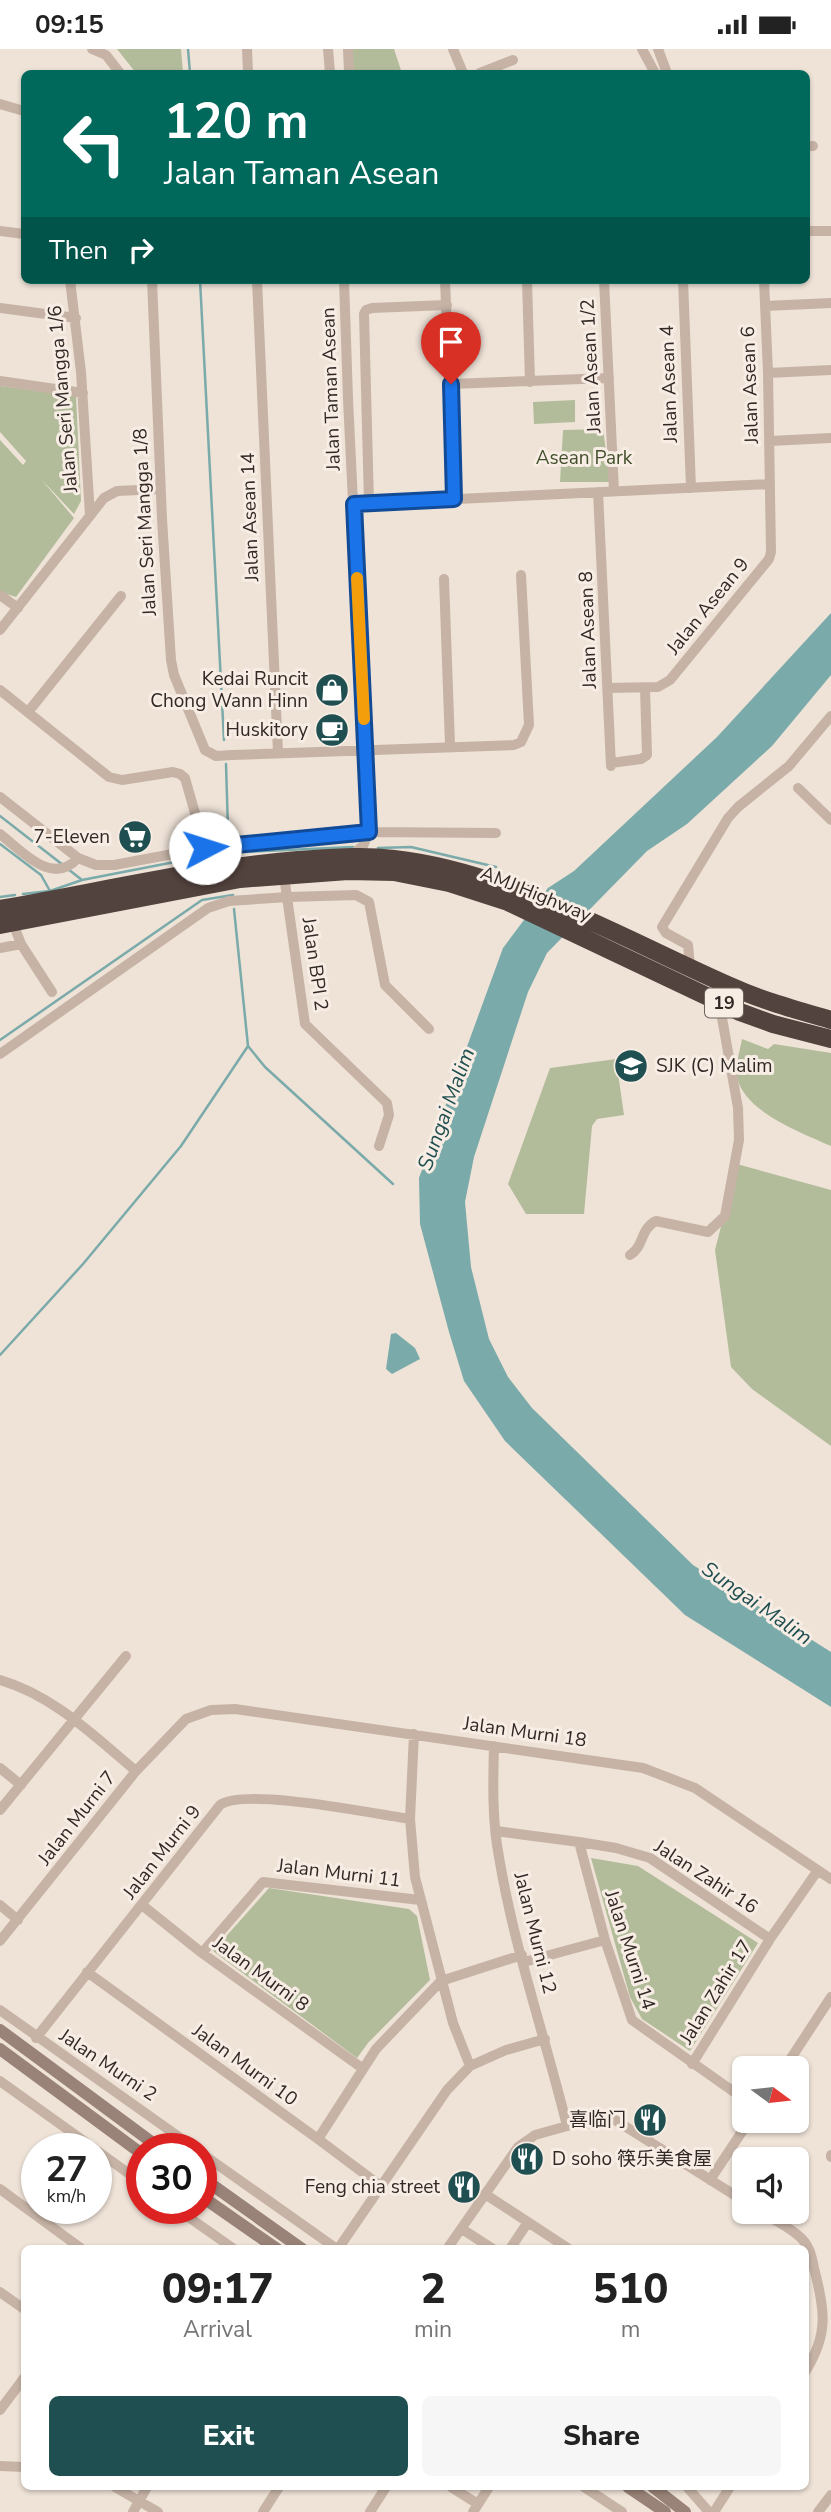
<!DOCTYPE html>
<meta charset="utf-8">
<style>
body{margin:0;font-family:"Nunito Sans","Noto Sans SC",sans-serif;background:#f6f6f6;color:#222;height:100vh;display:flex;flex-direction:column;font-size:26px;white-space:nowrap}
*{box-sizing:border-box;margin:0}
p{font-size:23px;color:#767676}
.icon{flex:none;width:38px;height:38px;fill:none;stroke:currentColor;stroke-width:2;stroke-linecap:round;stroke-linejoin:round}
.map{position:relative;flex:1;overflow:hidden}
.drawer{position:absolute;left:21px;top:2196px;width:788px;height:245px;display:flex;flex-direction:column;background:#fff;border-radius:10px;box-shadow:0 2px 5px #0004}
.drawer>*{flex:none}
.banner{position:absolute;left:21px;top:21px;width:789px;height:214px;border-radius:10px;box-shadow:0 2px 5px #0004;background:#00695c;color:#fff;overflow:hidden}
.needle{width:46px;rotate:105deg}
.tools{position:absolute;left:732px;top:2007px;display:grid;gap:14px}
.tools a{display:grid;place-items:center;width:77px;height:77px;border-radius:10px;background:#fff;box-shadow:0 2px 5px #0004;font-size:35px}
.speed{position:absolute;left:21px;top:2084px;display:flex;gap:14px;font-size:35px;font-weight:700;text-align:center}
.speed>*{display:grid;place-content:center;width:91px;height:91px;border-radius:50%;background:#fff;box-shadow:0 2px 5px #0004;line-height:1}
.speed small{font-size:18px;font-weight:400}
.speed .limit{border:10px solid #d22;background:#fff;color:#111}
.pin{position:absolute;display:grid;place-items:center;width:60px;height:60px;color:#fff;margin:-72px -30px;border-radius:50% 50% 50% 0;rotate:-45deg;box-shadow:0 0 7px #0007}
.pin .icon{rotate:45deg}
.me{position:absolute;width:77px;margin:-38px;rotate:85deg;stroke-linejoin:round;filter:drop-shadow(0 0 5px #0008)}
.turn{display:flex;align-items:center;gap:24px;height:147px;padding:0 28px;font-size:32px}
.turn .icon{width:91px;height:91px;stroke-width:2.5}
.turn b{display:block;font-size:49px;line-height:60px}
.then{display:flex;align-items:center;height:66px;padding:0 28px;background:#0003;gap:14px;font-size:26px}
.eta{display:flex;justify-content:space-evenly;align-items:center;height:119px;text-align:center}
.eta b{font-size:42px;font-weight:800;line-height:49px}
.button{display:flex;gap:14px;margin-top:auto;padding:14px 28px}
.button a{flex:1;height:80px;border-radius:10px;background:#1f4f50;color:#fff;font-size:28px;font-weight:800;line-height:80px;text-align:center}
.button a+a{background:#f6f6f6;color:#222}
.status{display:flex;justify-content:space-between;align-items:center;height:49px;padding:0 35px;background:#fff;direction:ltr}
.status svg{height:19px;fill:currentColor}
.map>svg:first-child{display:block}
.green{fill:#b2bc9a}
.water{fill:#7aaaa9}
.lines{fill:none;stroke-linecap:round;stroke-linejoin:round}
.stream{stroke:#7aaaa9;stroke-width:2.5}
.street{stroke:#c6b3a6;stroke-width:10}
.secondary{stroke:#998277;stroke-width:12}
.highway{stroke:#53433e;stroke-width:18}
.route-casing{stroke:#114b97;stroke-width:18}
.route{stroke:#1a73e8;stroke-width:12}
.slow{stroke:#f59e0b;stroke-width:12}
.labels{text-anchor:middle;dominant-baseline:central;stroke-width:6;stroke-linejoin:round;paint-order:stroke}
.shield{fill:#f7ede4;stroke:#6d645f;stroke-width:2}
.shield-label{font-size:18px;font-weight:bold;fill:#322926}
.street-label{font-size:19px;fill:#322926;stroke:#f7ede4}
.park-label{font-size:19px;fill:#434f2c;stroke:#f7ede4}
.poi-label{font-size:19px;fill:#322926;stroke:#f7ede4;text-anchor:end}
.water-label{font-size:21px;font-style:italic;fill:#1f4f50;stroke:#f7ede4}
</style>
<div class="status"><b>09:15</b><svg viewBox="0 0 49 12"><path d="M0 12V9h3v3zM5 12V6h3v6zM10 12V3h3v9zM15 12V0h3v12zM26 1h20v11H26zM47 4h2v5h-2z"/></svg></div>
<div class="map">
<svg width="831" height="2463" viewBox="0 0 831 2463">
<rect width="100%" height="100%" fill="#efe3d8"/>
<path class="green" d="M117,0h64l2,24h-47z
M347,0h47l8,24h-53z
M0,337l76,10 5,105 -7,13 -33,-35 33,39 -58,79 -16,-5v-152l23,25 3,-4 -26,-29z
M575,351v22l-41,2 -1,-22z
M603,380l7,53h-50l3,-52z
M742,990l26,10 6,-5 57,9v93c-29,-13 -87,-34 -94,-69 -2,-11 3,-27 5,-38z
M616,1010l8,56 -27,4 -5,7 -8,88h-58l-18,-30 42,-116z
M737,1115l94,26v256l-79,-57 -21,-22 -16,-117z
M591,1809l47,8 120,77 -68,108 -48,-32 -12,-22z
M269,1839l140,21 8,7 13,64 -62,63 -11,15 -144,-107z"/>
<path class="water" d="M831,564v62l-59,71 -85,78 -40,27 -100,102 -19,39 -54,165 -9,45 6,65 18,72 19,38 24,31 161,157 138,87v55l-146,-92 -180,-174 -41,-60 -15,-49 -29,-108 -1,-46 84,-230 45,-60 26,-17 143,-134z
M396,1284l19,15 5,11 -28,15 -6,-5 5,-35z"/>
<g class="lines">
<path class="stream" d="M188,0l2,24
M200,231l24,460
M226,715l2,66
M0,767l63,49
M0,795l41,31 9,16
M378,799l33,-1 85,20
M68,820l14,11
M23,845l27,-3 32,-11 139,-27 132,-6
M0,848l15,-2
M234,860l14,137 17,21 128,117
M0,991l202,-140 31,-5
M0,1306l83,-91 98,-118 67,-100"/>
<path class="street" d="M92,0l14,6 14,18
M247,0l1,24
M328,0l2,24
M348,0l1,24
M453,0l10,24
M642,0l13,24
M658,0l9,24
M480,24l33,-13
M0,55l24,7
M807,97h6
M0,182l24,3
M807,182h24
M70,231l11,92 9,143
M152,231l10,239 9,141 3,15 31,75 11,6 16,-1 282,-10 7,-3 8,-17 -8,-150
M257,231l21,473
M344,231l4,119 21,433 -6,14 -10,8
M445,231l9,219
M527,231l3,102
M604,231l10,211
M683,231l8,208
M765,257l66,-3
M0,259l76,10
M768,324l63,-3
M0,332l83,12
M451,335l158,-6
M770,392l61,-3
M598,443l13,274
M369,454l-5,-189 2,-4 6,-2 75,-3
M354,455l416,-20
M444,530l6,166
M0,546l18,13
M0,581l104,-132 13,-7 43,-2
M608,639l50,-1 12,-7 99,-121 2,-7 -3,-179 -4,-93
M0,641l109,87 13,3 51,-8 7,2 5,4 20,70
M28,663l93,-116
M611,714l30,-4 6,-4 -2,-67
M798,739l33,32
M0,748l78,61 18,7h18l91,-17 164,-16 127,1
M0,785c22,17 52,53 78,24
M284,827l21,148 82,79 2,12 -10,31
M21,895l31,48
M0,899l21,-4 -8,-21
M690,917l-2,-21 -22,-12 -4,-6 66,-109 10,-11 51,-41 42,-50
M0,1005l208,-146 21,-7 59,-4 68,-2 13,7 16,83 44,44
M630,1206c14,-8 10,-26 26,-34l52,11 17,-16 14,-76 -1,-32 -19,-107
M0,1631c53,15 94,56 136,91
M414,1685l-4,85 5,58 38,146 17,43
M494,1697c-1,36 -2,75 5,111 15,91 46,179 68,269
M0,1719l21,17
M0,1761l126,-154
M496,1782l83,11 37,6 34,10 120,81
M579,1793l26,98 27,80 112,79
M0,1856l18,15
M142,1856l60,48 160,115
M0,1892l136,-170 50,-52 25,-9 24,-1 408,59 52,20 136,91
M202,1904l61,-71 157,18
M524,1913l81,-22
M87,1923l231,167 64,48
M0,1961l196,139
M36,1989l184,-233c25,-18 154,9 190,14
M692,2015l78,-125 48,-69
M784,2020l47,-72
M0,2032l95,68
M318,2090l58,-90 65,-68 81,-26
M96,2101l46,33
M201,2104l136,96
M831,2106v2
M710,2131l39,-59
M0,2140l82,60
M485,2145l84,55
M177,2160l57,40
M761,2163c13,8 31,16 41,27 8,8 10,19 12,29 11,42 15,66 -9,104
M462,2180l31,20
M338,2200l109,-159 23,-24 36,-16 39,-11
M447,2200l71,-102 17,-12 32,-9 48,-6 129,81
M510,2200l18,-27
M0,2243l24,17
M0,2361l24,-32
M0,2417l24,1
M115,2438l43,25
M451,2438l27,17
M584,2438l38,25
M687,2438l22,25
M133,2463l14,-25
M263,2463l16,-25
M370,2463l16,-25
M473,2463l16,-25
M714,2463l16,-25
M818,2463l13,-17"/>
<path class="secondary" d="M0,1981l161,119
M0,2000l142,105
M201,2128l101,72
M201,2147l76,53
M628,2438l37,25
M653,2438l32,25"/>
<path class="highway" d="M0,860c99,-17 198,-41 298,-49 32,-2 64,-5 96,-1 116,13 231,81 336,127 33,15 67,24 101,34
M0,876l240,-46 108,-8 46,1 55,11 59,19 232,110 33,12 58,15"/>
</g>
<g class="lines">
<g class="route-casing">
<path id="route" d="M205,799l164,-16 -15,-328 100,-5 -3,-115"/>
</g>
<use href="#route" class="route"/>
<path class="slow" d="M357,529l7,141"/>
</g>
<defs>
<g id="shop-disc" transform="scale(1.75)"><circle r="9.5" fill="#1f4f50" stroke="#f7ede4"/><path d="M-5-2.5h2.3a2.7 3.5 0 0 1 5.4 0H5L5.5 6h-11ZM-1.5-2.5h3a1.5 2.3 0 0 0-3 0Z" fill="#fff"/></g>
<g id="cafe-disc" transform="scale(1.75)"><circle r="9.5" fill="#1f4f50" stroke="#f7ede4"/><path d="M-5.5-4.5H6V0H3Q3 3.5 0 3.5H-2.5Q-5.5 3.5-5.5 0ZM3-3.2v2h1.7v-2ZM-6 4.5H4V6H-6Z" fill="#fff"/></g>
<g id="supermarket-disc" transform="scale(1.75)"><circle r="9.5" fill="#1f4f50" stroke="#f7ede4"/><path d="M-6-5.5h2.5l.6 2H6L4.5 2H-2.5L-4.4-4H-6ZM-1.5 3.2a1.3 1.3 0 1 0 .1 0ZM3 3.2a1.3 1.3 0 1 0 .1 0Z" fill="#fff"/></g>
<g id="school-disc" transform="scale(1.75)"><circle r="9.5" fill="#1f4f50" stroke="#f7ede4"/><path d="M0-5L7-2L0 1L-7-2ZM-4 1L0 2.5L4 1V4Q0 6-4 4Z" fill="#fff"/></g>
<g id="restaurant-disc" transform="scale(1.75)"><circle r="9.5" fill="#1f4f50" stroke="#f7ede4"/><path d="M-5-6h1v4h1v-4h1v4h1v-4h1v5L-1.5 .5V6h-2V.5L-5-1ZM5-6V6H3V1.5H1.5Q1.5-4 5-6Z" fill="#fff"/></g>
</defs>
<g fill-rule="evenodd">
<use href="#shop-disc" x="332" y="641"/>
<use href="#cafe-disc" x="332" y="681"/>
<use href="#supermarket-disc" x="135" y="788"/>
<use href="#school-disc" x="631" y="1017"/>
<use href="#restaurant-disc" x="650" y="2071"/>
<use href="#restaurant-disc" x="527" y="2110"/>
<use href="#restaurant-disc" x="464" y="2138"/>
</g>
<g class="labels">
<rect class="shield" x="705" y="939.5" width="38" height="29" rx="5"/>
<g class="shield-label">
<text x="724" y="954">19</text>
</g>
<g class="street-label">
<text transform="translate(591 317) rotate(-93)">Jalan Asean 1/2</text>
<text transform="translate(669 335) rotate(-92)">Jalan Asean 4</text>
<text transform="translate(750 336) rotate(-92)">Jalan Asean 6</text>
<text transform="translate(331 340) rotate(-92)">Jalan Taman Asean</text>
<text transform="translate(63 350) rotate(-95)">Jalan Seri Mangga 1/6</text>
<text transform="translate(250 468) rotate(-92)">Jalan Asean 14</text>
<text transform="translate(145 473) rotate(-93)">Jalan Seri Mangga 1/8</text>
<text transform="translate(708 557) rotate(-51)">Jalan Asean 9</text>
<text transform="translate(588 581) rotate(-92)">Jalan Asean 8</text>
<text transform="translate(536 845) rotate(22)">AMJ Highway</text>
<text transform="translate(315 915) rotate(82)">Jalan BPI 2</text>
<text transform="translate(525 1683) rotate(8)">Jalan Murni 18</text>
<text transform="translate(77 1769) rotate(-52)">Jalan Murni 7</text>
<text transform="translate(162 1803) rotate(-52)">Jalan Murni 9</text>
<text transform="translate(339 1824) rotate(7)">Jalan Murni 11</text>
<text transform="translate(706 1828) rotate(33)">Jalan Zahir 16</text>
<text transform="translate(535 1884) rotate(76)">Jalan Murni 12</text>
<text transform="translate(630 1901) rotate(72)">Jalan Murni 14</text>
<text transform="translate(261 1925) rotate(36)">Jalan Murni 8</text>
<text transform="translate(716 1943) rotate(-58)">Jalan Zahir 17</text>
<text transform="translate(108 2016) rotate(34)">Jalan Murni 2</text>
<text transform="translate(245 2016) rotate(36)">Jalan Murni 10</text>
</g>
<g class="park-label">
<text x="584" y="409">Asean Park</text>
</g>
<g class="poi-label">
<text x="308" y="630">Kedai Runcit<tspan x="308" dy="22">Chong Wann Hinn</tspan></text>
<text x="308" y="681">Huskitory</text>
<text x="110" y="788">7-Eleven</text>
<text x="656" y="1017" text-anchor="start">SJK (C) Malim</text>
<text x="626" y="2071">喜临门</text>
<text x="552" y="2110" text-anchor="start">D soho 筷乐美食屋</text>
<text x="440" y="2138">Feng chia street</text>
</g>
<g class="water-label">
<text transform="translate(446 1060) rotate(-70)">Sungai Malim</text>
<text transform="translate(757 1554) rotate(35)">Sungai Malim</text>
</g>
</g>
</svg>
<div class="tools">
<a><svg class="needle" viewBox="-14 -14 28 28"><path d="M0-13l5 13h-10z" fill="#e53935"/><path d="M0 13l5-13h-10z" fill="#767676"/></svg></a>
<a><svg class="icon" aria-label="sound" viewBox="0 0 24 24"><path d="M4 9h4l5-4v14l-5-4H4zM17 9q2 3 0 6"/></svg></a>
</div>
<div class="speed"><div>27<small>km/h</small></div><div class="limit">30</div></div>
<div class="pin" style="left:451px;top:335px;background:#d93025"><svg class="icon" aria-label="arrive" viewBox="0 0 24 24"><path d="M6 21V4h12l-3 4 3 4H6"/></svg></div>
<svg class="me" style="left:205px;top:799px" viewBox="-20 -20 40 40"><circle r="19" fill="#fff"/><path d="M0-13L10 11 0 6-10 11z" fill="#1a73e8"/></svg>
<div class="banner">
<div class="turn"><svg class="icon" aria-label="left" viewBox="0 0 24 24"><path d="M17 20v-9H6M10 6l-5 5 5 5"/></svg><div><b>120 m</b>Jalan Taman Asean</div></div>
<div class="then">Then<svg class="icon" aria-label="right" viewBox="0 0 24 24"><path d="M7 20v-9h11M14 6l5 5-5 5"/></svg></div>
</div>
<section class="drawer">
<div class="eta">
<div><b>09:17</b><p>Arrival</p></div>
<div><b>2</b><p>min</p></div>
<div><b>510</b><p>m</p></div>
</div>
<div class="button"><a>Exit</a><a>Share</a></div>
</section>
</div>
